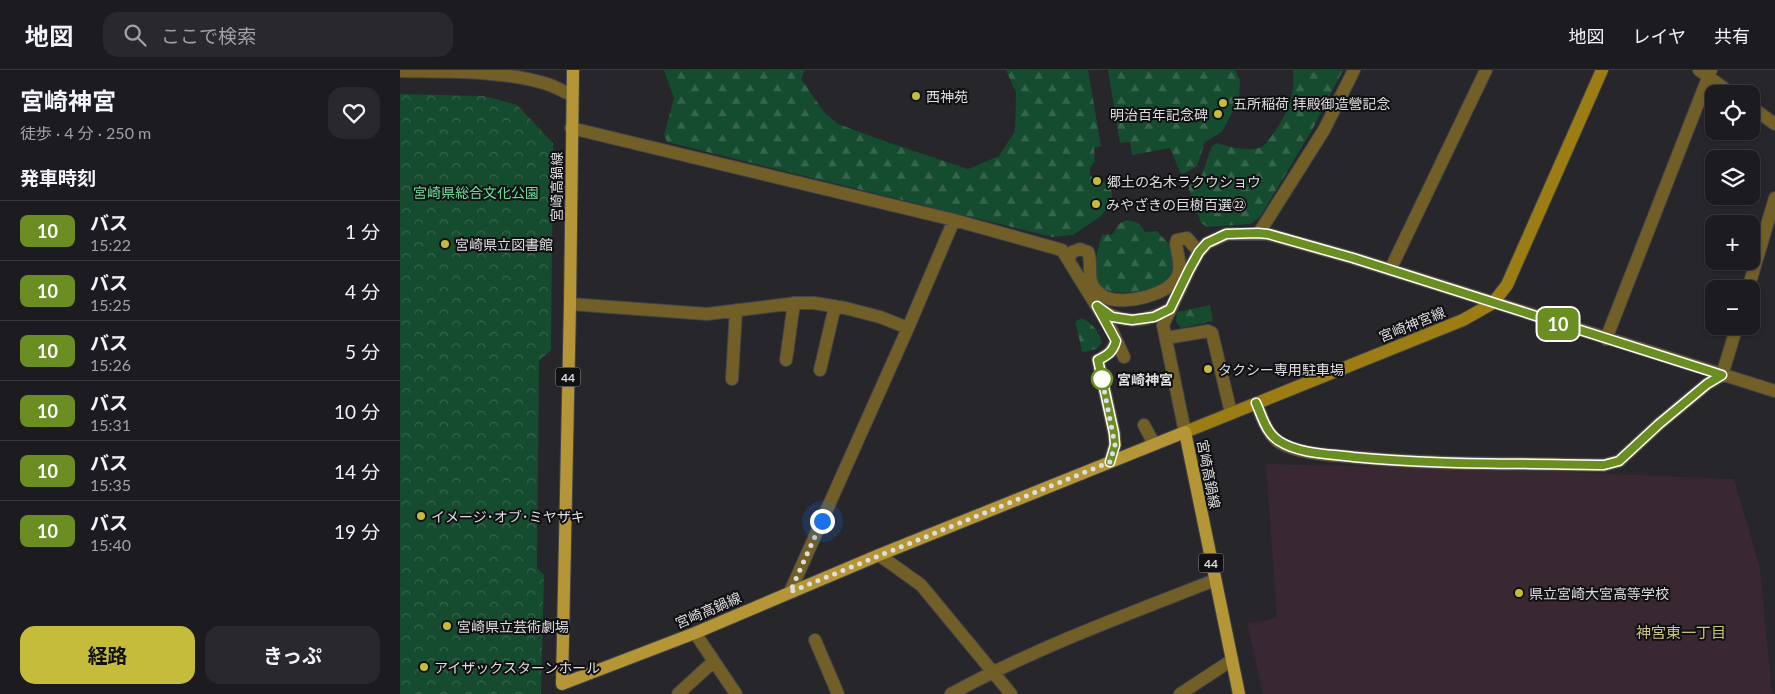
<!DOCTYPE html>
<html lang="ja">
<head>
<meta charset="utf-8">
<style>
  body { margin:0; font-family:Lato,"Noto Sans JP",sans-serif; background:#29292d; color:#f1f3f6; height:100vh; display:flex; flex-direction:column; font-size:19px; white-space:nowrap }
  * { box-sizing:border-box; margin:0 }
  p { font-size:16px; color:#a0a1a5 }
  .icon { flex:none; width:28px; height:28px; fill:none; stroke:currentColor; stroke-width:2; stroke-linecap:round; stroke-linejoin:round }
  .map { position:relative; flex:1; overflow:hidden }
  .panel { display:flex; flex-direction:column; background:#1c1c20; width:400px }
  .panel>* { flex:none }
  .badge { padding:0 10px; border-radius:8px; font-size:18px; line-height:32px }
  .buttons { position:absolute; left:1305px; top:15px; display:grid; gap:10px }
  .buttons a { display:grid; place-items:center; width:55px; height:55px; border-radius:10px; background:#1c1c20; box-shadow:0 1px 4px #0004,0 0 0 1px #3a3a3e; font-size:25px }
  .you { position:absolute; width:25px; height:25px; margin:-12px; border:4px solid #fff; border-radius:50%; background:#1a73e8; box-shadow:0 0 0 8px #1a73e833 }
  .map>.badge { position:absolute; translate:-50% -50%; box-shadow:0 0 0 2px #fff }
  h2 { padding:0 20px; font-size:19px; line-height:45px }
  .round { display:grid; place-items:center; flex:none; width:52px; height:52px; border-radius:15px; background:#29292d }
  .head { display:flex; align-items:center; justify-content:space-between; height:85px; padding:0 20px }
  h1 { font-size:24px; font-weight:700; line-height:38px }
  .primary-button { display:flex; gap:10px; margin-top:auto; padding:10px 20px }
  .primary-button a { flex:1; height:58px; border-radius:15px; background:#c6bc3c; color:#111; font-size:20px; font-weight:700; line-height:58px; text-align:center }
  .primary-button a+a { background:#29292d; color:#f1f3f6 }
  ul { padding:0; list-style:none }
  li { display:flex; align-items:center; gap:15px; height:60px; padding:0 20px; border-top:1px solid #3a3a3e }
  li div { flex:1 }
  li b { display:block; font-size:19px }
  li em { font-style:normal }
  li .badge { min-width:55px; font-weight:700; text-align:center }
  header { display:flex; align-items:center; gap:30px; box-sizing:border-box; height:70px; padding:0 25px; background:#1c1c20; border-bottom:1px solid #3a3a3e }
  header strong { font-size:24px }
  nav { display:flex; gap:28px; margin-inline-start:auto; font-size:18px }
  .search { width:350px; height:45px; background:#29292d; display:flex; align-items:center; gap:12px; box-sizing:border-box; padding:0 18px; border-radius:15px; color:#a0a1a5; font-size:19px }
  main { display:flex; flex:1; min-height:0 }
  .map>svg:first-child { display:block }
  .education { fill:#392832 }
  .forest { fill:url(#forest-firs) }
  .park { fill:url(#park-crowns) }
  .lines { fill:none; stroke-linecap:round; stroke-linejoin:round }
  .minor-casing { stroke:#434348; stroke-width:14 }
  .tertiary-casing { stroke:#434348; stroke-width:14 }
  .secondary-casing { stroke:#434348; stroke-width:14 }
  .primary-casing { stroke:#434348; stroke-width:14 }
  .minor { stroke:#715f27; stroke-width:12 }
  .tertiary { stroke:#715f27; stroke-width:12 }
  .secondary { stroke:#9b7d14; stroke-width:12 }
  .primary { stroke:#b59637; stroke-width:12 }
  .line-casing { stroke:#fff; stroke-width:11 }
  .line { stroke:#6b8e23; stroke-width:8 }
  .walk { stroke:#dedee1; stroke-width:5; stroke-dasharray:0 9 }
  .poi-dot { fill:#c6bc3c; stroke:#101012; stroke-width:2 }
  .stop-dot { fill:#fff; stroke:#6b8e23; stroke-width:2.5 }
  .labels { text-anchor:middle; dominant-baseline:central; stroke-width:4; stroke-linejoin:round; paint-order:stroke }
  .shield { fill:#101012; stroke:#a0a0a3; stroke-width:1 }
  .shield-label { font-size:12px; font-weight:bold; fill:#dedee1 }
  .poi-label { font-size:14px; fill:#dedee1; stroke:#101012; text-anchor:start }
  .street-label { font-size:14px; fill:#dedee1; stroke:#101012 }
  .park-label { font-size:14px; fill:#6de09c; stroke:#101012 }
  .stop-label { font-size:14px; font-weight:bold; fill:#dedee1; stroke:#101012; text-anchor:start }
  .neighbourhood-label { font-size:15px; fill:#cbc577; stroke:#101012 }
</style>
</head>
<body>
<header>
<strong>地図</strong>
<div class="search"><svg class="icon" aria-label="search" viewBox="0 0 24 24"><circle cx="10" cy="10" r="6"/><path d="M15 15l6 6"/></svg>ここで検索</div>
<nav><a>地図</a><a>レイヤ</a><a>共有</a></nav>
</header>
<main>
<section class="panel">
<div class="head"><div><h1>宮崎神宮</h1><p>徒歩 · 4 分 · 250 m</p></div><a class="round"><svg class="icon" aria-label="heart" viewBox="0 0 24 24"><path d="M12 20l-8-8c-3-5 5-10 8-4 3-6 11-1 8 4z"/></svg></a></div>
<h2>発車時刻</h2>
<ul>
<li><span class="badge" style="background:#6b8e23;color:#fff">10</span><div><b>バス</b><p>15:22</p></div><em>1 分</em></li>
<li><span class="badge" style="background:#6b8e23;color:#fff">10</span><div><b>バス</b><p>15:25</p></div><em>4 分</em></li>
<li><span class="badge" style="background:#6b8e23;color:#fff">10</span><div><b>バス</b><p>15:26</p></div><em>5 分</em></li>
<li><span class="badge" style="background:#6b8e23;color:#fff">10</span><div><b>バス</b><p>15:31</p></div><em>10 分</em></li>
<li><span class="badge" style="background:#6b8e23;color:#fff">10</span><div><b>バス</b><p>15:35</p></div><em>14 分</em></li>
<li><span class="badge" style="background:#6b8e23;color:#fff">10</span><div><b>バス</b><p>15:40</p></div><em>19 分</em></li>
</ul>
<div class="primary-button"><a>経路</a><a>きっぷ</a></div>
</section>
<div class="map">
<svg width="1375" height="624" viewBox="0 0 1375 624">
  <defs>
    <pattern id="forest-firs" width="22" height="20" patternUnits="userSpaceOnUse" patternTransform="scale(1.25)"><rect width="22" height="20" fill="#154b2e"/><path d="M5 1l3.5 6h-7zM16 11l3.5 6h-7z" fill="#37644c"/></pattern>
    <pattern id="park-crowns" width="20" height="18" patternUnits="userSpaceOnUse" patternTransform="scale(1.25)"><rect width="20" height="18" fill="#154b2e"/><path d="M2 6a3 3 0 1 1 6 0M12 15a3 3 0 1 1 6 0" fill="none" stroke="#37644c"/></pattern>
  </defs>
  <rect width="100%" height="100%" fill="#26262b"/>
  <path class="education" d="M866,394L1143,401L1334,409L1360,498L1372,624H863L847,553L877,548Z"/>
  <path class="forest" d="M264,0H405L401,9L424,42L438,54L487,72L568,99L599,86L615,61L616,23L606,0H688L701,76L694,78L695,91L690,98V106L705,112L709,115L712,122V130L710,135L701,146L673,165L652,167L267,72L264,65L274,28Z
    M708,0H835L840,10L839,29L822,62L805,72L797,96L783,104L780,102L770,78L732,85L730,72L720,73Z
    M893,0H943L912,60L860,147L851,154L807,157L801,153L789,120V115L800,110L812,76L817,73C830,77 845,81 859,78C864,77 867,72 870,68C886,48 896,25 893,0Z
    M728,150L739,153L745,162L757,161C761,167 767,170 770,176C774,186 775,200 768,209C759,221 714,228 702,217C701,216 697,210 697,207C692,195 699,177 702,165L714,164C715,156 720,152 728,150Z
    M810,235L813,251L781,258L776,251L777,242Z
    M682,248C693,254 699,261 702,273L696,279L684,282L682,281L676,254V251Z"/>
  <path class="park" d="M0,24L84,26L117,35L153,73L151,280L139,291L137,498L144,505L141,624H0Z"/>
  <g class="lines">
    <g class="minor-casing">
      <path id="minor" d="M1299,0L1332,24
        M1351,37L1375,54
        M171,58L554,150L662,180L712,261L724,287
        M859,163L924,60L954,0
        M668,190L672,182L680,179L688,182C693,195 686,207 695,219C698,222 703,227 707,228C726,235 770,225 778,205C782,196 777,183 776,174L777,170L787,168L799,182
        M990,200L1086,0
        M1348,219L1375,128
        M170,234L307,244L396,233H414L445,238L480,247L508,258
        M700,239C724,255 746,252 770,239
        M766,268L808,261L812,263L831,343
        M1206,269L1311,0
        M386,290L394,233
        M420,300L435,236
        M332,309L336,240
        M856,333C862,346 866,363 879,372C899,384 930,385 953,387C1036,395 1121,393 1204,395L1219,391L1259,354L1307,314L1322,305L1337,256
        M744,355L754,374
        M785,362L763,255L789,200L799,182L807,173L827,164H867L953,188L1375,321
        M710,392L715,375L714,363L698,290C708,285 713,281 716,271
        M479,485L521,515L611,624
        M390,522L508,258L554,150
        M295,563L336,624
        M415,570L438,624
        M278,624L314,591
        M551,624C635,578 726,545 815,510
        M780,624L832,590"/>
    </g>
    <g class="tertiary-casing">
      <path id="tertiary" d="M0,1C47,2 102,0 147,14C156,17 164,22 172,25"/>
    </g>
    <g class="secondary-casing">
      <path id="secondary" d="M785,362L1063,250L1093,233L1107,215L1202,0"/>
    </g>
    <g class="primary-casing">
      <path id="primary" d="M173,0L170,234L162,614L295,563L479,485L785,362L839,624"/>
    </g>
    <use href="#minor" class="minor"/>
    <use href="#tertiary" class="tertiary"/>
    <use href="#secondary" class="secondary"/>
    <use href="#primary" class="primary"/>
  </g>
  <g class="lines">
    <g class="line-casing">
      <path id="line" d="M710,392L715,375L714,363L698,290C708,285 713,282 716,271L697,236L712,247L732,250L754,247L770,239L789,200L799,182L807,173L826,164L858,163L868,164L953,188L1322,305L1307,314L1259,354L1219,391L1204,395C1121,393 1036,395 953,387C930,384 899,384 879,371C866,363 862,346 856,333"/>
    </g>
    <use href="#line" class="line"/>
    <path class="walk" d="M422,451L390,522L710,392L715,375L702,309"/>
  </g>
  <g class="poi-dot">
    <circle cx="516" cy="26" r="5"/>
    <circle cx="823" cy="33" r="5"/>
    <circle cx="818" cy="44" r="5"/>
    <circle cx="697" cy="111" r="5"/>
    <circle cx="696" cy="134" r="5"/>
    <circle cx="45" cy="174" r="5"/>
    <circle cx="808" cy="299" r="5"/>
    <circle cx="21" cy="446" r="5"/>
    <circle cx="1119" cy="523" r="5"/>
    <circle cx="47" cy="556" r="5"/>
    <circle cx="24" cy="597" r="5"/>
  </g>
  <circle class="stop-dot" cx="702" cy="309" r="10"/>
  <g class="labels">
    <g class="shield">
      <rect x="155.5" y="297.5" width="25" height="19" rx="4"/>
      <rect x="798.5" y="483.5" width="25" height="19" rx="4"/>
    </g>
    <g class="shield-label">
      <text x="168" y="307">44</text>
      <text x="811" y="493">44</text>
    </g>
    <g class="poi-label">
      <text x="526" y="26">西神苑</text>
      <text x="833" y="33">五所稲荷 拝殿御造營記念</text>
      <text x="808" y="44" text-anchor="end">明治百年記念碑</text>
      <text x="707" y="111">郷土の名木ラクウショウ</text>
      <text x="706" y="134">みやざきの巨樹百選㉒</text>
      <text x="55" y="174">宮崎県立図書館</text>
      <text x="818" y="299">タクシー専用駐車場</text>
      <text x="31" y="446">イメージ･オブ･ミヤザキ</text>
      <text x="1129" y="523">県立宮崎大宮高等学校</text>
      <text x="57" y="556">宮崎県立芸術劇場</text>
      <text x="34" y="597">アイザックスターンホール</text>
    </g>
    <g class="street-label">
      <text transform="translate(156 117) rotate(-90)">宮崎高鍋線</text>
      <text transform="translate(1012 254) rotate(-22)">宮崎神宮線</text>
      <text transform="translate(809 404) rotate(79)">宮崎高鍋線</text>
      <text transform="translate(308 540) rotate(-23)">宮崎高鍋線</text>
    </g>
    <g class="park-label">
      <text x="76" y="122">宮崎県総合文化公園</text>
    </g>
    <g class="stop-label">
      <text x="717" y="309">宮崎神宮</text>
    </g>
    <g class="neighbourhood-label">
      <text x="1281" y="562">神宮東一丁目</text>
    </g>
  </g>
</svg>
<div class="buttons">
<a><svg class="icon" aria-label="locate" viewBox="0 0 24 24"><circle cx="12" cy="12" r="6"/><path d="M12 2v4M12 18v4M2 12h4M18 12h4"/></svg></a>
<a><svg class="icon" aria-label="layers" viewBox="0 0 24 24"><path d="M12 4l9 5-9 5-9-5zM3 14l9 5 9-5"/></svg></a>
<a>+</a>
<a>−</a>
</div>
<div class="you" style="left:422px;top:451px"></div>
<b class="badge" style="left:1158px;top:254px;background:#6b8e23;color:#fff">10</b>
</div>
</main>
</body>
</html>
